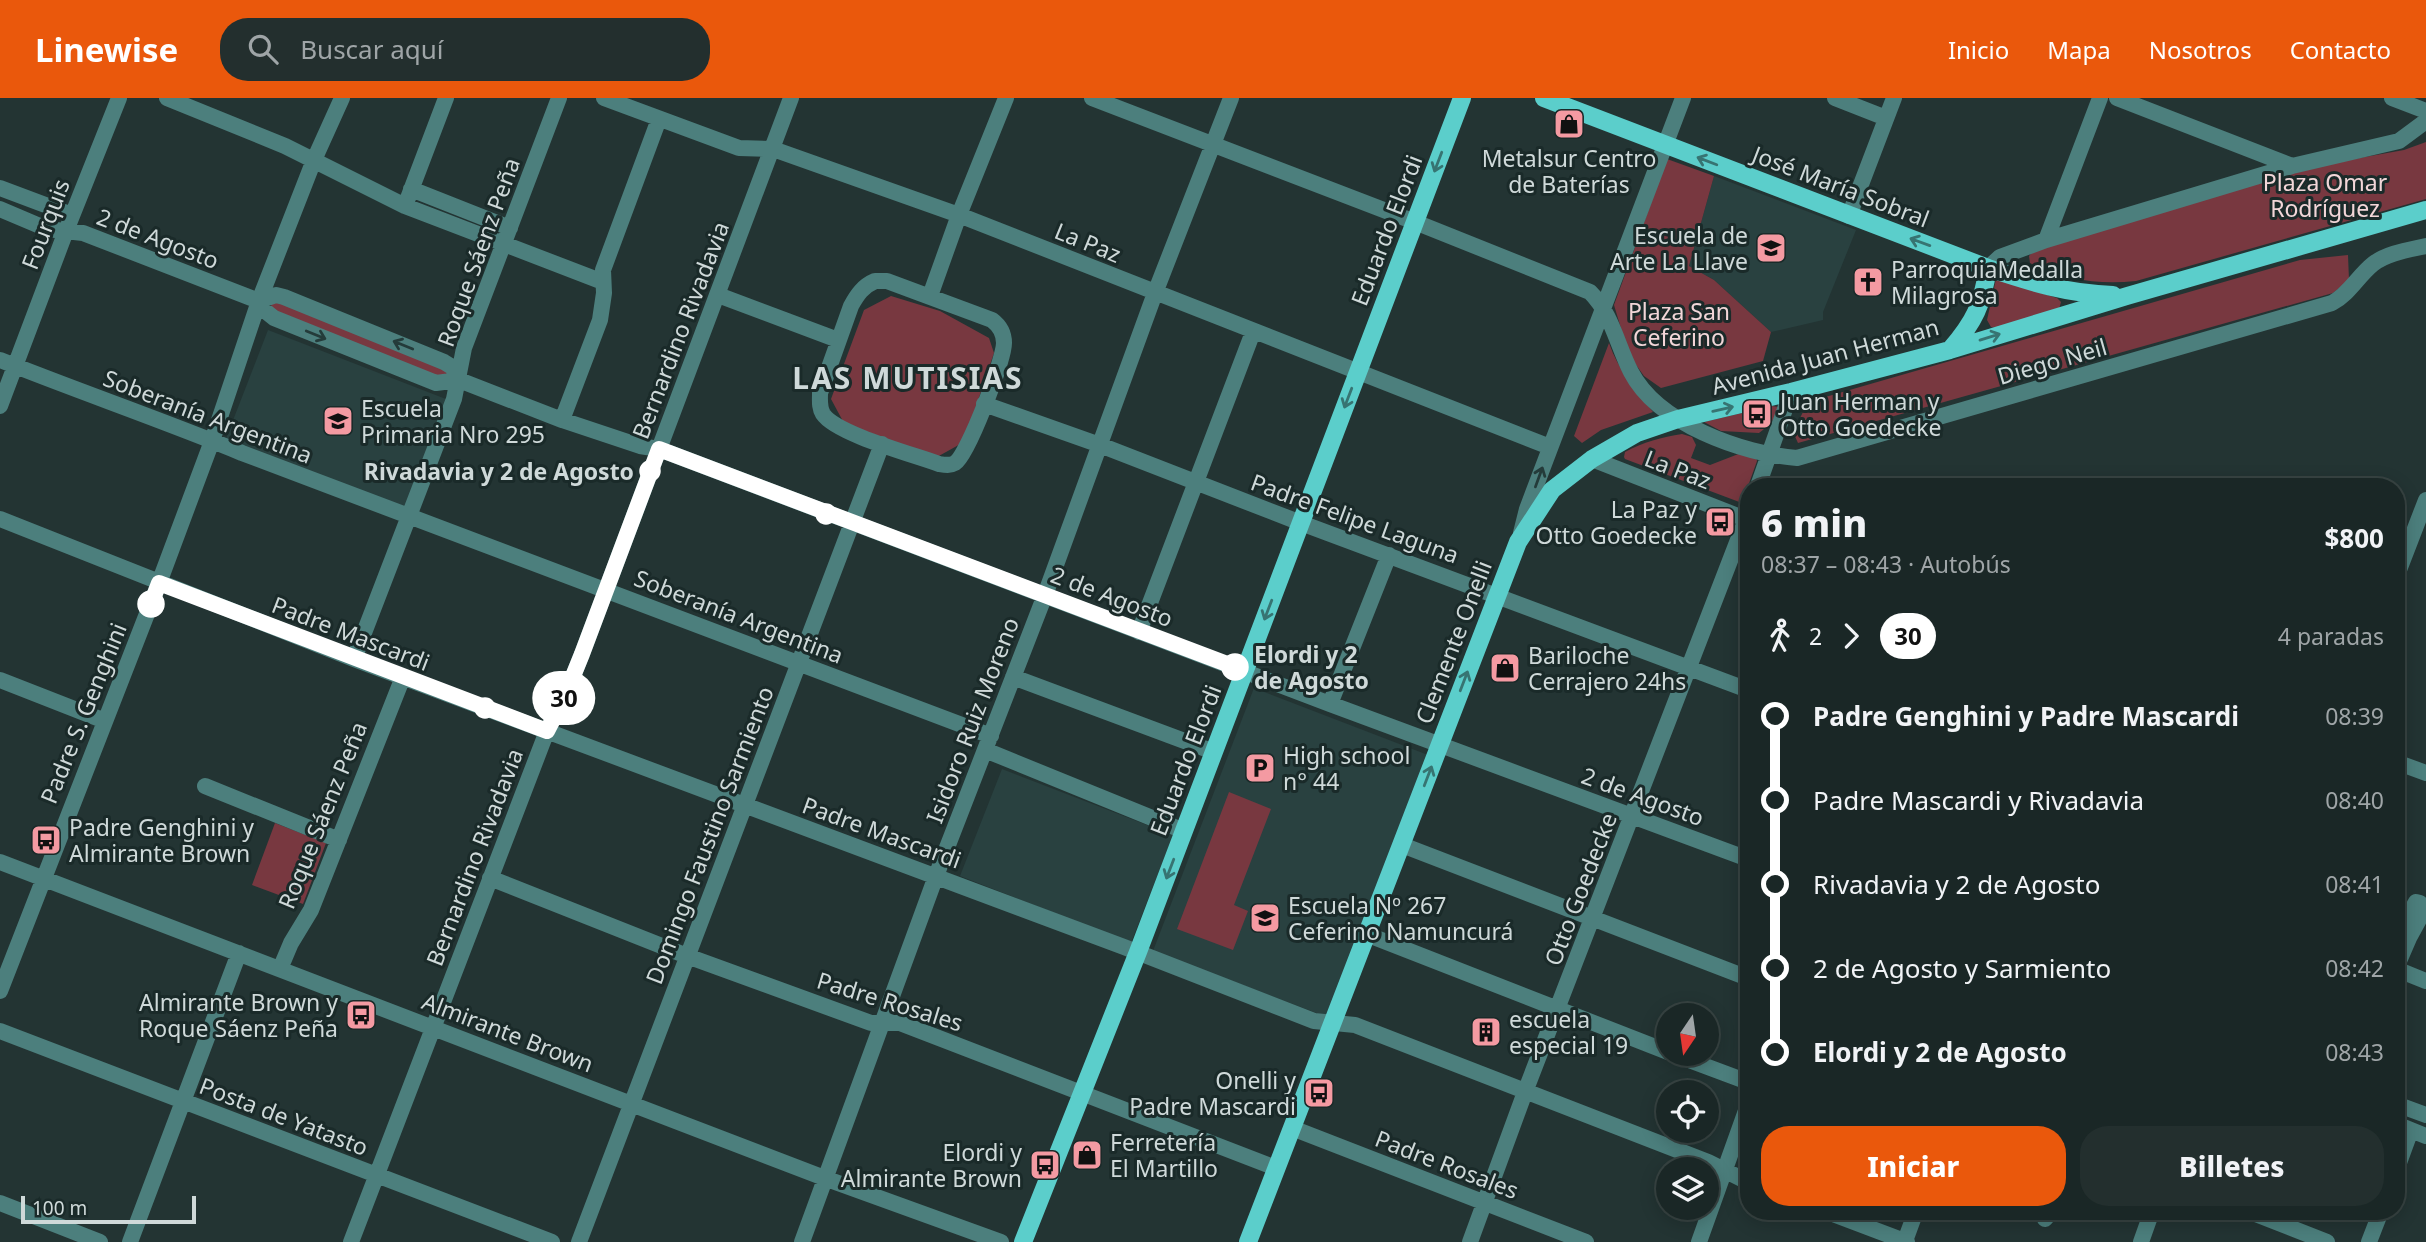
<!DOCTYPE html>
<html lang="es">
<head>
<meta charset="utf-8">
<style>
  body { margin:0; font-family:"Noto Sans",sans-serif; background:#232f2e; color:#f1f3f6; height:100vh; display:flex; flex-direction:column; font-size:26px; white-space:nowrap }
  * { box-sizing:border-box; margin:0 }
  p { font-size:23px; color:#9fa5a7 }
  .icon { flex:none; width:38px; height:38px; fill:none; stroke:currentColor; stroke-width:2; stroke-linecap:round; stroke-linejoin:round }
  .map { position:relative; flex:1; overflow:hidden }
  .sheet { position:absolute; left:1740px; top:380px; width:665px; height:742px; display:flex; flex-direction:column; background:#1a2726; border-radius:28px; box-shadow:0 4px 18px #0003,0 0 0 2px #384443 }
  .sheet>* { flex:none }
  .badge { padding:0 14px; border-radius:23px; font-size:24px; line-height:46px }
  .needle { width:46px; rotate:193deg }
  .controls { position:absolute; left:1656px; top:905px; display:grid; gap:14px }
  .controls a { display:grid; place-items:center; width:63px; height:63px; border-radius:50%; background:#1a2726; box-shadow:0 4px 18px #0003,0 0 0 2px #384443; font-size:35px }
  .scale { position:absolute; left:21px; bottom:18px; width:175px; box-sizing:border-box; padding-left:7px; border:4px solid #cfd9d9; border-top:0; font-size:19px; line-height:24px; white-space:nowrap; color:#cfd9d9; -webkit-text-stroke:5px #1a2a29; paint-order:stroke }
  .map>.badge { position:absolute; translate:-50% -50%; box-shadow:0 0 0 4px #fff }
  .legs { display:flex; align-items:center; gap:10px; height:77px; padding:0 21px; font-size:23px }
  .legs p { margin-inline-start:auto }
  .headline { display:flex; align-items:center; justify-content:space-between; height:119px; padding:0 21px }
  h1 { font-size:38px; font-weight:800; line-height:52px }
  .button { display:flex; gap:14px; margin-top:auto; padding:14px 21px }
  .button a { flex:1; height:80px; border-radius:28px; background:#ea580c; color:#fff; font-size:28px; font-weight:800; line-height:80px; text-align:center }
  .button a+a { background:#232f2e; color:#f1f3f6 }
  ul { padding:0 21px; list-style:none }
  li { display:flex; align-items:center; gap:24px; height:84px; font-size:26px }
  li i { display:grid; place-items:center; width:10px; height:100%; margin:0 9px; background:currentColor }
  li i::after { content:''; width:18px; height:18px; margin:-9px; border:5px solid; border-radius:50%; background:#1a2726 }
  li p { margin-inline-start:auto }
  li:first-child i { background:linear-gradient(#0000 50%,currentColor 0) }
  li:last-child i { background:linear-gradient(currentColor 50%,#0000 0) }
  header { display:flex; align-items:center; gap:42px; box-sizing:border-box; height:98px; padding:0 35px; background:#ea580c; color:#fff }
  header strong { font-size:33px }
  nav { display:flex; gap:38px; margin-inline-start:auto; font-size:24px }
  .search { width:490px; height:63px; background:#232f2e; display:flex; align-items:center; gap:18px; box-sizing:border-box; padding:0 24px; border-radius:28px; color:#9fa5a7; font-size:26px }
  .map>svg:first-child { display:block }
  .built { fill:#294140 }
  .green { fill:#783840 }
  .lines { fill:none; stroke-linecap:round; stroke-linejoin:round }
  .minor { stroke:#4c7f7d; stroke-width:16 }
  .major { stroke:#5bcecb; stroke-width:18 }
  .oneway { stroke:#377472 }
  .oneway2 { stroke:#243b3a }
  .line-1-casing { stroke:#fff; stroke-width:16 }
  .line-1 { stroke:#fff; stroke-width:10 }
  .stop-1-dot { fill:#fff; stroke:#fff; stroke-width:3.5 }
  .labels { text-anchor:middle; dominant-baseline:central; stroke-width:6; stroke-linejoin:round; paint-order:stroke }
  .poi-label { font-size:23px; fill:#cfd9d9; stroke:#1a2a29; text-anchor:start }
  .park-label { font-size:23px; fill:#f2d6d8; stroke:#1a2a29 }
  .street-label { font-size:23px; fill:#cfd9d9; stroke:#1a2a29 }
  .stop-label { font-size:23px; font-weight:bold; fill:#cfd9d9; stroke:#1a2a29; text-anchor:end }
  .district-label { font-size:30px; font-weight:bold; letter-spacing:2px; fill:#cfd9d9; stroke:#1a2a29 }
</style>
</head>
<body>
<header>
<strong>Linewise</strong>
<div class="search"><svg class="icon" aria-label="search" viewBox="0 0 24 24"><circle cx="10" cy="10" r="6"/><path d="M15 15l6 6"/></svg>Buscar aquí</div>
<nav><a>Inicio</a><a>Mapa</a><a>Nosotros</a><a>Contacto</a></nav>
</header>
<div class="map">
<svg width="2426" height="1144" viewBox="0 0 2426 1144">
  <rect width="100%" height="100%" fill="#233433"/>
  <path class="built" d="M1714,78L1856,132L1823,214V222L1771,234L1714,182L1689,168Z
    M268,232L451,303L408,414L225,343Z
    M1254,590L1428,657L1327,919L1153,853Z
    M1002,671L1173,737L1131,845L960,778Z"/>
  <path class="green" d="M2426,44V101L2136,183C2099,187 2064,182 2030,165L2029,158L2034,152L2320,67L2404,52Z
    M1667,61L1714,78L1689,168L1714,182L1771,234L1763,263L1661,290L1644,278L1629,257L1614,207Z
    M2348,157L2349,182L2333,195L1798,345L1793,334L1808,304L2300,162Z
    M1996,181L2057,200L2061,204L2059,211L1996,230L1991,229L1987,222Z
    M891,198L940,213L989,240L994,255L964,344L937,359L845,327L831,301L864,212Z
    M277,203L450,273L444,282L270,211L272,205Z
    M1609,245C1618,272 1636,292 1653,314L1601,332L1582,345L1574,338Z
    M1772,308L1778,309C1776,322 1768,328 1759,335L1721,333L1704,324Z
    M1682,336L1692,339L1696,347L1691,360L1710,367L1741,355L1756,359L1757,363L1742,405L1625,361L1624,359L1625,354C1643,344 1662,339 1682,336Z
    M1229,694L1271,711L1234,807L1248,813L1233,852L1177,831Z
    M275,725L326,745L303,806L252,787Z"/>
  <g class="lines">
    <path class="minor" d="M167,0L285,48L405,108L603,184
      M604,0L739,50L773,51L959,117L1550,349
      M1092,0L1415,124L1590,194C1612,216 1617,247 1631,274C1658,326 1743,356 1797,360L2332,205C2349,196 2358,178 2373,166C2387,155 2408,152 2426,148
      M1835,0L1886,20
      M2117,0L2292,68
      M2392,0L2426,13
      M0,90L72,117
      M411,91L510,130
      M405,108L446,0
      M0,111L47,131L83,135L259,203L264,212L274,220L436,285L459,282L562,322L640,348L659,351L1330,606L1748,761
      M1849,118L1894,0
      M2046,142L2100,0
      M1988,170L2000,159L2046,142L2292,68L2399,43L2426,23
      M875,183H887L992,222C1000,228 1004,235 1004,245C1004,261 968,357 955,365C950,368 945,367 939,366C915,357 836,336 823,316C819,309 820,303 820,295L851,208C857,197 863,188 875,183Z
      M718,197L838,242
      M930,198L959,117L1006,0
      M259,203L276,197L284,199L444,264L452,269L459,282
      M0,262C80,294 162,322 242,355L991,638
      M984,306L1100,347L1301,425L1748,592
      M0,308L66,133L119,0
      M562,322L600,222L604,195L603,172L659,21
      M1592,361L1748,422
      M1758,388L1791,294
      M0,421L354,561L1124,849L1314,923L1355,927L1708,1064L1748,1084
      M1521,435L1527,411L1683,0
      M2396,480L2426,402
      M1139,534L1253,234
      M354,561L454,301L464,250L559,0
      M1013,579L1214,654
      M0,582L105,623
      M1330,606L1389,457
      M985,652L1184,733
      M2396,664L2426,675
      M205,688L339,742
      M1402,747L1748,880
      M0,764L827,1081L1001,1144
      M490,780L687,858L871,925H900L1276,1070
      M1366,836L1668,954
      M2396,870L2409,840L2421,818L2423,809L2420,805L2416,804C2410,813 2412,821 2414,831
      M280,871L291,845L311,812L403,579
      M2396,871L2426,883
      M0,893L159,485L212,343L259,203L314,62L342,0
      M0,933L552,1144
      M1673,956L1748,984
      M2396,1006L2426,1017
      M2396,1026L2426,1038
      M1292,1030L1586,1144
      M2396,1073L2411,1032
      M0,1105L100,1144
      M1825,1113L1907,1144
      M2248,1113L2327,1144
      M2045,1121L2052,1113
      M1905,1143L1916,1113
      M130,1144L239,855
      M351,1144L547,633L565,598L582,556L791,0
      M579,1144L882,346
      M802,1144L936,778L1045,497L1155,195L1231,0
      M1470,1144L1525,994L1748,416
      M1699,1144L1748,1007
      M2141,1144L2152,1113
      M2369,1144L2381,1113"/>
    <path class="major" d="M1544,0L1988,170C2030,184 2068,196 2113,197
      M1950,252C1975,223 1982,207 1988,170
      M1023,1144L1138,854L1462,0
      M1248,1144L1518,444L1552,392L1592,361L1637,335L1678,321L1791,294L1950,252L2127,198L2426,112"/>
  </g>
  <defs><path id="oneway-shaft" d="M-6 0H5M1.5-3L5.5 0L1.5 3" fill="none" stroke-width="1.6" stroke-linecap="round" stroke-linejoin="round" transform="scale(1.75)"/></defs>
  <g class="oneway">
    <use href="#oneway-shaft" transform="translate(1707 63) rotate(-159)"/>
    <use href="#oneway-shaft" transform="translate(1438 64) rotate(111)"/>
    <use href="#oneway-shaft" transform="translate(1920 144) rotate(-160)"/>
    <use href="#oneway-shaft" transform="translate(1990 239) rotate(-17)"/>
    <use href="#oneway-shaft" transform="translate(1348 300) rotate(111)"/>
    <use href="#oneway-shaft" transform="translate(1723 311) rotate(-13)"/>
    <use href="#oneway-shaft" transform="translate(1268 512) rotate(111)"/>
    <use href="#oneway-shaft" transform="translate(1464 583) rotate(-69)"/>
    <use href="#oneway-shaft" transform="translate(1428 678) rotate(-69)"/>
    <use href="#oneway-shaft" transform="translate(1170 771) rotate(111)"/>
  </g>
  <g class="oneway2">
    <use href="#oneway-shaft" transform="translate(316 237) rotate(22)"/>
    <use href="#oneway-shaft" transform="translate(403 247) rotate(-158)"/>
    <use href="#oneway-shaft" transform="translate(1539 379) rotate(-70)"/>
  </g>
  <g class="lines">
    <g class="line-1-casing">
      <path id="line-1" d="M151,506L159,485L547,633L565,598L582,556L659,351L1235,569"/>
    </g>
    <use href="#line-1" class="line-1"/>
  </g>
  <defs>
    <g id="shop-square" transform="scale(1.575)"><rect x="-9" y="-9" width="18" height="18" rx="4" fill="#f49aa2" stroke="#1a2a29"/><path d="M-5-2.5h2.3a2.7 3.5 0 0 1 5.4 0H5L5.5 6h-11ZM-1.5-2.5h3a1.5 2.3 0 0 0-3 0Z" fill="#111"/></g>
    <g id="school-square" transform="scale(1.575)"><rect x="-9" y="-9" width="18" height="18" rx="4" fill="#f49aa2" stroke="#1a2a29"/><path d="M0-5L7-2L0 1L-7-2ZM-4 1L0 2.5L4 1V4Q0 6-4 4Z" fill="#111"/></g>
    <g id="church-square" transform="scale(1.575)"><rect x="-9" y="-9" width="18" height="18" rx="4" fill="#f49aa2" stroke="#1a2a29"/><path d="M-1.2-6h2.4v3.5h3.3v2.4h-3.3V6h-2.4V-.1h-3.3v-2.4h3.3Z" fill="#111"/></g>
    <g id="bus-square" transform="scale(1.575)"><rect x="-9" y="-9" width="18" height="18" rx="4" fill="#f49aa2" stroke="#1a2a29"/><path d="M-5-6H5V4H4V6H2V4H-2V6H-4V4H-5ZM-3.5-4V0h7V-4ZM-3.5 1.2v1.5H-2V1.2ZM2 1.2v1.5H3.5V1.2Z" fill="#111"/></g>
    <g id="parking-square" transform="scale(1.575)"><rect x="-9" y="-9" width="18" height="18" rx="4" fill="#f49aa2" stroke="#1a2a29"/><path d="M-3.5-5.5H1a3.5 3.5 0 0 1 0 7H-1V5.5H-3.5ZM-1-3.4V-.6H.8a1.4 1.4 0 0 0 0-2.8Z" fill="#111"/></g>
    <g id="building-square" transform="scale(1.575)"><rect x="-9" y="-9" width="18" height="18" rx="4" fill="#f49aa2" stroke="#1a2a29"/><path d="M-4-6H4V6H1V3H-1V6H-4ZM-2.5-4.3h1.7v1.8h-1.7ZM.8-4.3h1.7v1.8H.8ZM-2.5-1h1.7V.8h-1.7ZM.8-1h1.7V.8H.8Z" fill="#111"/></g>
  </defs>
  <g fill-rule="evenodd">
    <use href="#shop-square" x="1569" y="26"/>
    <use href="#school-square" x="1771" y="150"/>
    <use href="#church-square" x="1868" y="184"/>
    <use href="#bus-square" x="1757" y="316"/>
    <use href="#school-square" x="338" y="323"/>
    <use href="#bus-square" x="1720" y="424"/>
    <use href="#shop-square" x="1505" y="570"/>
    <use href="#parking-square" x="1260" y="670"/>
    <use href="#bus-square" x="46" y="742"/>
    <use href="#school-square" x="1265" y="820"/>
    <use href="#bus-square" x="361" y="917"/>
    <use href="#building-square" x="1486" y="934"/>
    <use href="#bus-square" x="1319" y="995"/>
    <use href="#shop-square" x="1087" y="1057"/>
    <use href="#bus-square" x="1045" y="1067"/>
  </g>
  <g class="stop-1-dot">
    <circle cx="650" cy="373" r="9"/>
    <circle cx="826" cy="416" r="9"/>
    <circle cx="151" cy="506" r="12"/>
    <circle cx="1235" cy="569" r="12"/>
    <circle cx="485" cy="610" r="9"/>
  </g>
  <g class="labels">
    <g class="poi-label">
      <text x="1569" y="60" text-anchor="middle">Metalsur Centro<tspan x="1569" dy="26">de Baterías</tspan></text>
      <text x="1748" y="137" text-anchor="end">Escuela de<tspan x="1748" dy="26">Arte La Llave</tspan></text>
      <text x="1891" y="171">ParroquiaMedalla<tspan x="1891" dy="26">Milagrosa</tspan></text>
      <text x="1780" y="303">Juan Herman y<tspan x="1780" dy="26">Otto Goedecke</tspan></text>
      <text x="361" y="310">Escuela<tspan x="361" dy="26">Primaria Nro 295</tspan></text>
      <text x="1697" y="411" text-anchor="end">La Paz y<tspan x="1697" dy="26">Otto Goedecke</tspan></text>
      <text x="1528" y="557">Bariloche<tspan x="1528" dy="26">Cerrajero 24hs</tspan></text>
      <text x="1283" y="657">High school<tspan x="1283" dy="26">n° 44</tspan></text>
      <text x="69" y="729">Padre Genghini y<tspan x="69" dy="26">Almirante Brown</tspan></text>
      <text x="1288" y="807">Escuela Nº 267<tspan x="1288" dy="26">Ceferino Namuncurá</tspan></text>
      <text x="338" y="904" text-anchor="end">Almirante Brown y<tspan x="338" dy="26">Roque Sáenz Peña</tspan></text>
      <text x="1509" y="921">escuela<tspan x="1509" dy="26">especial 19</tspan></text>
      <text x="1296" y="982" text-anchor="end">Onelli y<tspan x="1296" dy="26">Padre Mascardi</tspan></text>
      <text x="1110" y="1044">Ferretería<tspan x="1110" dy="26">El Martillo</tspan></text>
      <text x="1022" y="1054" text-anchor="end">Elordi y<tspan x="1022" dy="26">Almirante Brown</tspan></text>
    </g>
    <g class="park-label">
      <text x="2325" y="84">Plaza Omar<tspan x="2325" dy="26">Rodríguez</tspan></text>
      <text x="1679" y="213">Plaza San<tspan x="1679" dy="26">Ceferino</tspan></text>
    </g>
    <g class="street-label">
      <text transform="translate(1841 88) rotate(21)">José María Sobral</text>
      <text transform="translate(45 126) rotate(-69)">Fourquis</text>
      <text transform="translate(1386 132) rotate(-69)">Eduardo Elordi</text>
      <text transform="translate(158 140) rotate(21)">2 de Agosto</text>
      <text transform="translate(1088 144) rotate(22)">La Paz</text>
      <text transform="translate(478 154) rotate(-70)">Roque Sáenz Peña</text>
      <text transform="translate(680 232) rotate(-69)">Bernardino Rivadavia</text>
      <text transform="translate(1825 258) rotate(-15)">Avenida Juan Herman</text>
      <text transform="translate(2052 263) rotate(-16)">Diego Neil</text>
      <text transform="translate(208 318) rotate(21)">Soberanía Argentina</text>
      <text transform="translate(1678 371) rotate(21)">La Paz</text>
      <text transform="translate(1355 420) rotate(20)">Padre Felipe Laguna</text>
      <text transform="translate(1112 498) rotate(21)">2 de Agosto</text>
      <text transform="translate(739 518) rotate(21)">Soberanía Argentina</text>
      <text transform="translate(351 535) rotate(21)">Padre Mascardi</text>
      <text transform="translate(1453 544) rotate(-69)">Clemente Onelli</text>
      <text transform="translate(83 615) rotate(-68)">Padre S. Genghini</text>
      <text transform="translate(972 622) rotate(-69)">Isidoro Ruiz Moreno</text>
      <text transform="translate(1185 662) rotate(-69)">Eduardo Elordi</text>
      <text transform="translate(1643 698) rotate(20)">2 de Agosto</text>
      <text transform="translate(322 717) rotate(-68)">Roque Sáenz Peña</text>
      <text transform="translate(882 734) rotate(20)">Padre Mascardi</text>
      <text transform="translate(709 737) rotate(-69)">Domingo Faustino Sarmiento</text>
      <text transform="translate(474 759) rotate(-69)">Bernardino Rivadavia</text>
      <text transform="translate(1580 791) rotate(-69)">Otto Goedecke</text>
      <text transform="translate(890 903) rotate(17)">Padre Rosales</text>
      <text transform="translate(508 934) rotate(21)">Almirante Brown</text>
      <text transform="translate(284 1018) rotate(21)">Posta de Yatasto</text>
      <text transform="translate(1447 1066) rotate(21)">Padre Rosales</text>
    </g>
    <g class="stop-label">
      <text x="634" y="373">Rivadavia y 2 de Agosto</text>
      <text x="1254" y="556" text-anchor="start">Elordi y 2<tspan x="1254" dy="26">de Agosto</tspan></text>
    </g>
    <g class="district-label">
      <text x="908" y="279">LAS MUTISIAS</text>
    </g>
  </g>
</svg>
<div class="controls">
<a><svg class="needle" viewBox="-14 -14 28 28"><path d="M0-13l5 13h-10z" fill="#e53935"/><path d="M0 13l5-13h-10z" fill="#9fa5a7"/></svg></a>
<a><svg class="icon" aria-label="locate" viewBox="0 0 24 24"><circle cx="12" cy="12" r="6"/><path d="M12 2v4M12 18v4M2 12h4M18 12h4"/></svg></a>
<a><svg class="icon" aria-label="layers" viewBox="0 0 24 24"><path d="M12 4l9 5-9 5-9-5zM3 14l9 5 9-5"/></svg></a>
</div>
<div class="scale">100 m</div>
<b class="badge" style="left:564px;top:600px;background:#fff;color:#111">30</b>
<section class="sheet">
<div class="headline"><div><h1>6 min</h1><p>08:37 – 08:43 · Autobús</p></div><b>$800</b></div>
<div class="legs"><svg class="icon" aria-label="walk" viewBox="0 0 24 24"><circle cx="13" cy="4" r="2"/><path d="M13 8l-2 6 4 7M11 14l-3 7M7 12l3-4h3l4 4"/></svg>2<svg class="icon" aria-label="forward" viewBox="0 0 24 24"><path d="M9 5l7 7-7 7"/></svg><b class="badge" style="background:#fff;color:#111">30</b><p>4 paradas</p></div>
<ul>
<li><i style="color:#fff"></i><b>Padre Genghini y Padre Mascardi</b><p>08:39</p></li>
<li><i style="color:#fff"></i><span>Padre Mascardi y Rivadavia</span><p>08:40</p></li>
<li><i style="color:#fff"></i><span>Rivadavia y 2 de Agosto</span><p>08:41</p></li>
<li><i style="color:#fff"></i><span>2 de Agosto y Sarmiento</span><p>08:42</p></li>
<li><i style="color:#fff"></i><b>Elordi y 2 de Agosto</b><p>08:43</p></li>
</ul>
<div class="button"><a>Iniciar</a><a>Billetes</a></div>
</section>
</div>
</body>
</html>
